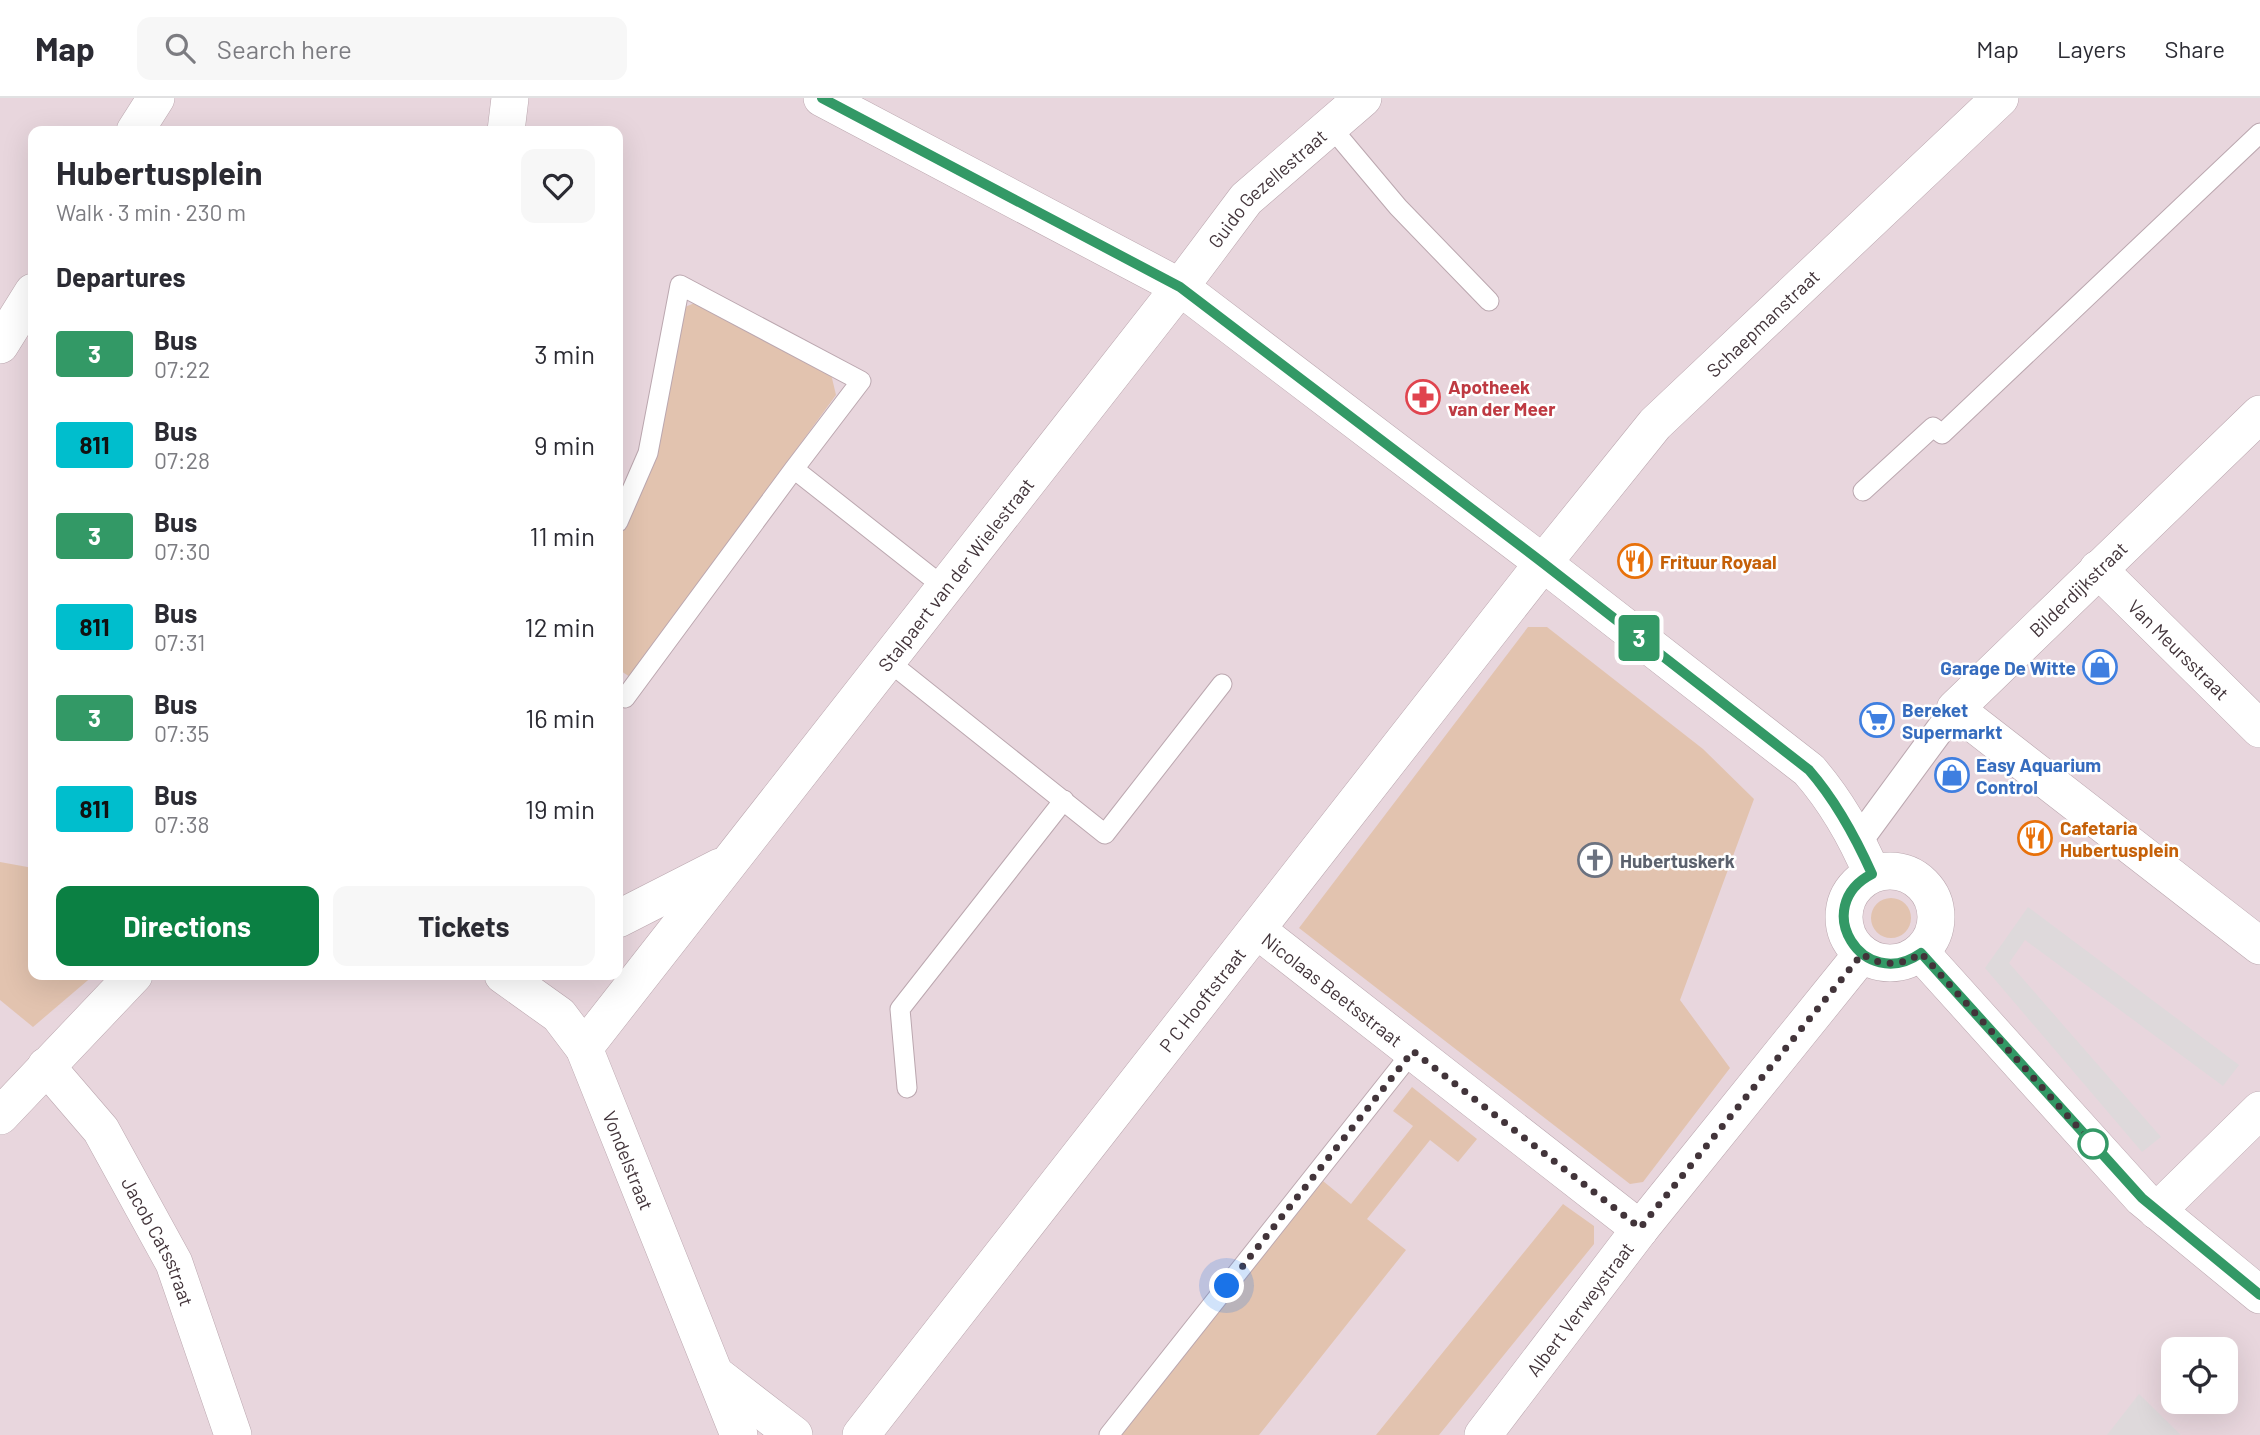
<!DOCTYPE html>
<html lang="en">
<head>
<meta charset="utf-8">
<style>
  body { margin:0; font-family:Barlow,sans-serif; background:#f7f7f7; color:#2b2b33; height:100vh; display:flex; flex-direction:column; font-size:26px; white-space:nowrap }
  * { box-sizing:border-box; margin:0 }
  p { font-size:23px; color:#7c7c81 }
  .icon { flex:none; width:38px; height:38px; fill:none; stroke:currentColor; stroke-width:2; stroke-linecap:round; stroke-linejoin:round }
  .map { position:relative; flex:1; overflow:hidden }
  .sheet { position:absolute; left:28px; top:28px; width:595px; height:854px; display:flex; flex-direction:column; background:#fff; border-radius:14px; box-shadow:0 7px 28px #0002 }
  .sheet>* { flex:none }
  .badge { padding:0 14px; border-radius:5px; font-size:24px; line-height:46px }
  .fabs { position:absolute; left:2161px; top:1239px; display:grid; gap:14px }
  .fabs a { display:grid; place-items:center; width:77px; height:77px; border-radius:14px; background:#fff; box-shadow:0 7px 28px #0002; font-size:35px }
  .you { position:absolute; width:35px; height:35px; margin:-18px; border:5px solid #fff; border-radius:50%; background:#1a73e8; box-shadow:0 0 0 10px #1a73e833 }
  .map>.badge { position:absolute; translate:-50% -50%; box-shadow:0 0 0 4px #fff }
  h2 { padding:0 28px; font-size:26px; line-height:63px }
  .round { display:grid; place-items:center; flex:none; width:74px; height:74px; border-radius:14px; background:#f7f7f7 }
  .headline { display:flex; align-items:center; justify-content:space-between; height:119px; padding:0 28px }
  h1 { font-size:33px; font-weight:700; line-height:52px }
  .primary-button { display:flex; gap:14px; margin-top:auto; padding:14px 28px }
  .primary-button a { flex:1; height:80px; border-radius:14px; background:#0b8043; color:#fff; font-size:28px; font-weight:700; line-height:80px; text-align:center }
  .primary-button a+a { background:#f7f7f7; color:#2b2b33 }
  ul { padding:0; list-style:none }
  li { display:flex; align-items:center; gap:21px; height:91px; padding:0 28px }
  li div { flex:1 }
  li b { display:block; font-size:26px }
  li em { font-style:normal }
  li .badge { min-width:77px; font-weight:700; text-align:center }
  header { display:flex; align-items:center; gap:42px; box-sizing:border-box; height:98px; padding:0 35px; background:#fff; border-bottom:2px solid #e1e1e2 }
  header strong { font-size:33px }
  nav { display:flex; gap:38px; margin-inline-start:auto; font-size:24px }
  .search { width:490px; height:63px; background:#f7f7f7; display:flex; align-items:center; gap:18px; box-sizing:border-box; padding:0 24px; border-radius:14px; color:#7c7c81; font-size:26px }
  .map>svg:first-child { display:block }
  .residential { fill:#e8d6dd; fill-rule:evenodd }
  .green { fill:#e2c3af }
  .parking { fill:#ded9db }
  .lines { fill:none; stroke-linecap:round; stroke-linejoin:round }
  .service-casing { stroke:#bba7af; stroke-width:21 }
  .pedestrian-casing { stroke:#bba7af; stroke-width:30 }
  .minor-casing { stroke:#bba7af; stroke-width:38 }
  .service { stroke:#fff; stroke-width:19 }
  .pedestrian { stroke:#fff; stroke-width:28 }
  .minor { stroke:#fff; stroke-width:37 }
  .line-casing { stroke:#fff; stroke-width:16 }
  .line { stroke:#396; stroke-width:10 }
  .walk { stroke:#42343a; stroke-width:7; stroke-dasharray:0 12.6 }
  .stop-dot { fill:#fff; stroke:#396; stroke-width:3.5 }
  .labels { text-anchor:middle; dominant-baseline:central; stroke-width:5; stroke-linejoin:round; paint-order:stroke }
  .street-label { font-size:19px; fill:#42343a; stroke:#fff }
  .health-label { font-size:19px; font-weight:bold; fill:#be3a42; stroke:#fff; text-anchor:start }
  .food-label { font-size:19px; font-weight:bold; fill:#c56008; stroke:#fff; text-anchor:start }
  .shop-label { font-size:19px; font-weight:bold; fill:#366cbe; stroke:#fff; text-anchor:start }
  .worship-label { font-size:19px; font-weight:bold; fill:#5b616d; stroke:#fff; text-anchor:start }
</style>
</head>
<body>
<header>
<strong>Map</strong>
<div class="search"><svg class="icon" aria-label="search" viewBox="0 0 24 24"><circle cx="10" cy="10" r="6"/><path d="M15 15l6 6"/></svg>Search here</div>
<nav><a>Map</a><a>Layers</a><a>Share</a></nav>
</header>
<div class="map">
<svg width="2260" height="1337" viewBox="0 0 2260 1337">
  <rect width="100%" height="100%" fill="#f0e4e8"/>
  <path class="residential" d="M0,0H2260V1337H0ZM33,33H618V877H33ZM2174,1251H2226V1304H2174Z"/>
  <path class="green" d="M697,204L831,276L836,297L630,579L618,571V442L655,357L685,209Z
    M1528,529H1547L1703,651L1754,701L1680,902L1730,970L1643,1084L1630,1086L1299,830Z
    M0,764L33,770V877H94L33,929L0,902Z
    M1871 820a20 20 0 1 1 40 0a20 20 0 1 1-40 0Z
    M1412,989L1477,1041L1458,1064L1430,1042L1367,1121L1406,1152L1259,1337H1120L1323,1083L1351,1106L1413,1028L1393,1013Z
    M1563,1106L1594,1128V1146L1439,1337H1376Z"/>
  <path class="parking" d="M2028,809L2239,967L2223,988L2025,842L2009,865L2161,1039L2142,1054L1985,870Z
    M2139,1296L2181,1337H2107Z"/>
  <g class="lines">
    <g class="service-casing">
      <path id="service" d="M1330,28L1398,109L1489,203
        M794,371L945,490
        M1863,393L1933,329L1942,336L2260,35
        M618,424L648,355L680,187L861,283L794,371L625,600L618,595
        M888,563L1105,736L1222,586
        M907,990L900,911L1064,702
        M1109,1337L1413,953"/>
    </g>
    <g class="pedestrian-casing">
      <path id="pedestrian" d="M1858,743L1955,611"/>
    </g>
    <g class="minor-casing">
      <g id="minor">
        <path d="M822,0L1180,189L1543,465L1809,672C1836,703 1856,738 1872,776"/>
        <path d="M135,33L156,0"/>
        <path d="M506,33L510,0"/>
        <path d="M0,247L33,194"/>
        <path d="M2260,316L1955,611L2260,848"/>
        <path id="s1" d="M2098,471L2260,631"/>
        <circle cx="1890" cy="819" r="46"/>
        <path d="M618,821L720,769"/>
        <path id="s2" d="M1257,832L1640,1131"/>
        <path d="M1921,855L2142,1100L2260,1197"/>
        <path id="s3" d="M503,877L559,917L584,950L739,1337"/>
        <path id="s4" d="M584,950L1180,189L1246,101L1363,0"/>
        <path id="s5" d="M46,968L101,1032L174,1165L233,1337"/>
        <path d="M0,1018L134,877"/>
        <path d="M2157,1113L2260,1012"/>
        <path d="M715,1276L794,1337"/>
        <path id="s6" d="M861,1337L1543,465L1655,326L2000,0"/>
        <path id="s7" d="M1483,1337L1640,1131L1862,856"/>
      </g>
    </g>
    <use href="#service" class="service"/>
    <use href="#pedestrian" class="pedestrian"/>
    <use href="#minor" class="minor"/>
  </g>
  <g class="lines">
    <g class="line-casing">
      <path id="line" d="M822,0L1180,189L1543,465L1809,672C1836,703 1855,738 1872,776C1809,808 1863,896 1921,855L2142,1100L2260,1197"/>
    </g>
    <use href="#line" class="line"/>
    <path class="walk" d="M1227,1188L1413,953L1640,1130L1862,856C1881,869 1903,868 1921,855L2093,1046"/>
  </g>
  <defs>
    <g id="pharmacy-ring" transform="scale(1.75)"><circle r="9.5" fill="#fff" stroke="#e0444e" stroke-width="1.5"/><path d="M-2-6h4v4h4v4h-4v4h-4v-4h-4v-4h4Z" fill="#e0444e"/></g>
    <g id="restaurant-ring" transform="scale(1.75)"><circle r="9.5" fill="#fff" stroke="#e8710a" stroke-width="1.5"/><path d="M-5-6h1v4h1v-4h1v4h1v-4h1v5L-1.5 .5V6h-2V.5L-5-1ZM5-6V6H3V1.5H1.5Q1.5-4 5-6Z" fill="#e8710a"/></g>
    <g id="shop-ring" transform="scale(1.75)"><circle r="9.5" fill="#fff" stroke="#3f7fe0" stroke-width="1.5"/><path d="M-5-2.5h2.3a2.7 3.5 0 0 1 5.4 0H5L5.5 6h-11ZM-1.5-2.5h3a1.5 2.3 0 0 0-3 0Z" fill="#3f7fe0"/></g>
    <g id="supermarket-ring" transform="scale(1.75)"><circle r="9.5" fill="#fff" stroke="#3f7fe0" stroke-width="1.5"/><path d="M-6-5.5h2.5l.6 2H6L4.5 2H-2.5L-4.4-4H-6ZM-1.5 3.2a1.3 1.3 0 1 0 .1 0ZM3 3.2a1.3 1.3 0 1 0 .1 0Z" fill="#3f7fe0"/></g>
    <g id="church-ring" transform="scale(1.75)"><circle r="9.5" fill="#fff" stroke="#6b7280" stroke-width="1.5"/><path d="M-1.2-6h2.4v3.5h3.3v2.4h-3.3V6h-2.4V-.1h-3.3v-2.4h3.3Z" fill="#6b7280"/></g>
  </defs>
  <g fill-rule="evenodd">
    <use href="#pharmacy-ring" x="1423" y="299"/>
    <use href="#restaurant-ring" x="1635" y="463"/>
    <use href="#shop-ring" x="2100" y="569"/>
    <use href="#supermarket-ring" x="1877" y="622"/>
    <use href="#shop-ring" x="1952" y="677"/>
    <use href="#restaurant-ring" x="2035" y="740"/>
    <use href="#church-ring" x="1595" y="762"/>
  </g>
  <circle class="stop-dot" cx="2093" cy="1046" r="14"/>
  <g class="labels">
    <g class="street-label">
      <text stroke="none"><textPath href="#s4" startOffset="1099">Guido Gezellestraat</textPath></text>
      <text stroke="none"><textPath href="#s6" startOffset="1433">Schaepmanstraat</textPath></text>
      <text stroke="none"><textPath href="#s4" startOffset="602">Stalpaert van der Wielestraat</textPath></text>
      <text transform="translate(2078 491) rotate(-44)">Bilderdijkstraat</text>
      <text stroke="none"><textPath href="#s1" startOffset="114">Van Meursstraat</textPath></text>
      <text stroke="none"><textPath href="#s2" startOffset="96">Nicolaas Beetsstraat</textPath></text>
      <text stroke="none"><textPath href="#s6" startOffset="553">P C Hooftstraat</textPath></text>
      <text stroke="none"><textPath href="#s3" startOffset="231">Vondelstraat</textPath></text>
      <text stroke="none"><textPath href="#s5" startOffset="210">Jacob Catsstraat</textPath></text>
      <text stroke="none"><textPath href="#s7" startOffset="159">Albert Verweystraat</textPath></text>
    </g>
    <g class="health-label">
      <text x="1448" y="288">Apotheek<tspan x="1448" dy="22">van der Meer</tspan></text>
    </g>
    <g class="food-label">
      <text x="1660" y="463">Frituur Royaal</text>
      <text x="2060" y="729">Cafetaria<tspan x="2060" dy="22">Hubertusplein</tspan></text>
    </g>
    <g class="shop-label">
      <text x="2076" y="569" text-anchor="end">Garage De Witte</text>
      <text x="1902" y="611">Bereket<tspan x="1902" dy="22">Supermarkt</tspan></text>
      <text x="1976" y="666">Easy Aquarium<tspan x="1976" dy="22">Control</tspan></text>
    </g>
    <g class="worship-label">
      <text x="1620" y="762">Hubertuskerk</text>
    </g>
  </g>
</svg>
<div class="fabs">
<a><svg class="icon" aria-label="locate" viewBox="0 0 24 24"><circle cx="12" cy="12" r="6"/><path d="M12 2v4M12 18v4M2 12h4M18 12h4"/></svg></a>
</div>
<div class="you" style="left:1227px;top:1188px"></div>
<b class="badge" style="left:1639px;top:540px;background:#396;color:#fff">3</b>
<section class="sheet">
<div class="headline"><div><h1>Hubertusplein</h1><p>Walk · 3 min · 230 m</p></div><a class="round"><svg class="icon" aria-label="heart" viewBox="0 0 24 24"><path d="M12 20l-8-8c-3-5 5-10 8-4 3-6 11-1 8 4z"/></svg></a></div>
<h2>Departures</h2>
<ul>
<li><span class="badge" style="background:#396;color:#fff">3</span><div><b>Bus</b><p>07:22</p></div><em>3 min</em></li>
<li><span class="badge" style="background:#00becd;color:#111">811</span><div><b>Bus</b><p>07:28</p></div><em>9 min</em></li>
<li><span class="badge" style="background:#396;color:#fff">3</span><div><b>Bus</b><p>07:30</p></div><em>11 min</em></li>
<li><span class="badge" style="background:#00becd;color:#111">811</span><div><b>Bus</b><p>07:31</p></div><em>12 min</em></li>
<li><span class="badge" style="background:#396;color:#fff">3</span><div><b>Bus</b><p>07:35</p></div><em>16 min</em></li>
<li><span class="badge" style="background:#00becd;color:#111">811</span><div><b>Bus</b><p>07:38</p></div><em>19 min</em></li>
</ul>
<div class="primary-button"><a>Directions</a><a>Tickets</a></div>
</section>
</div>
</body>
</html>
